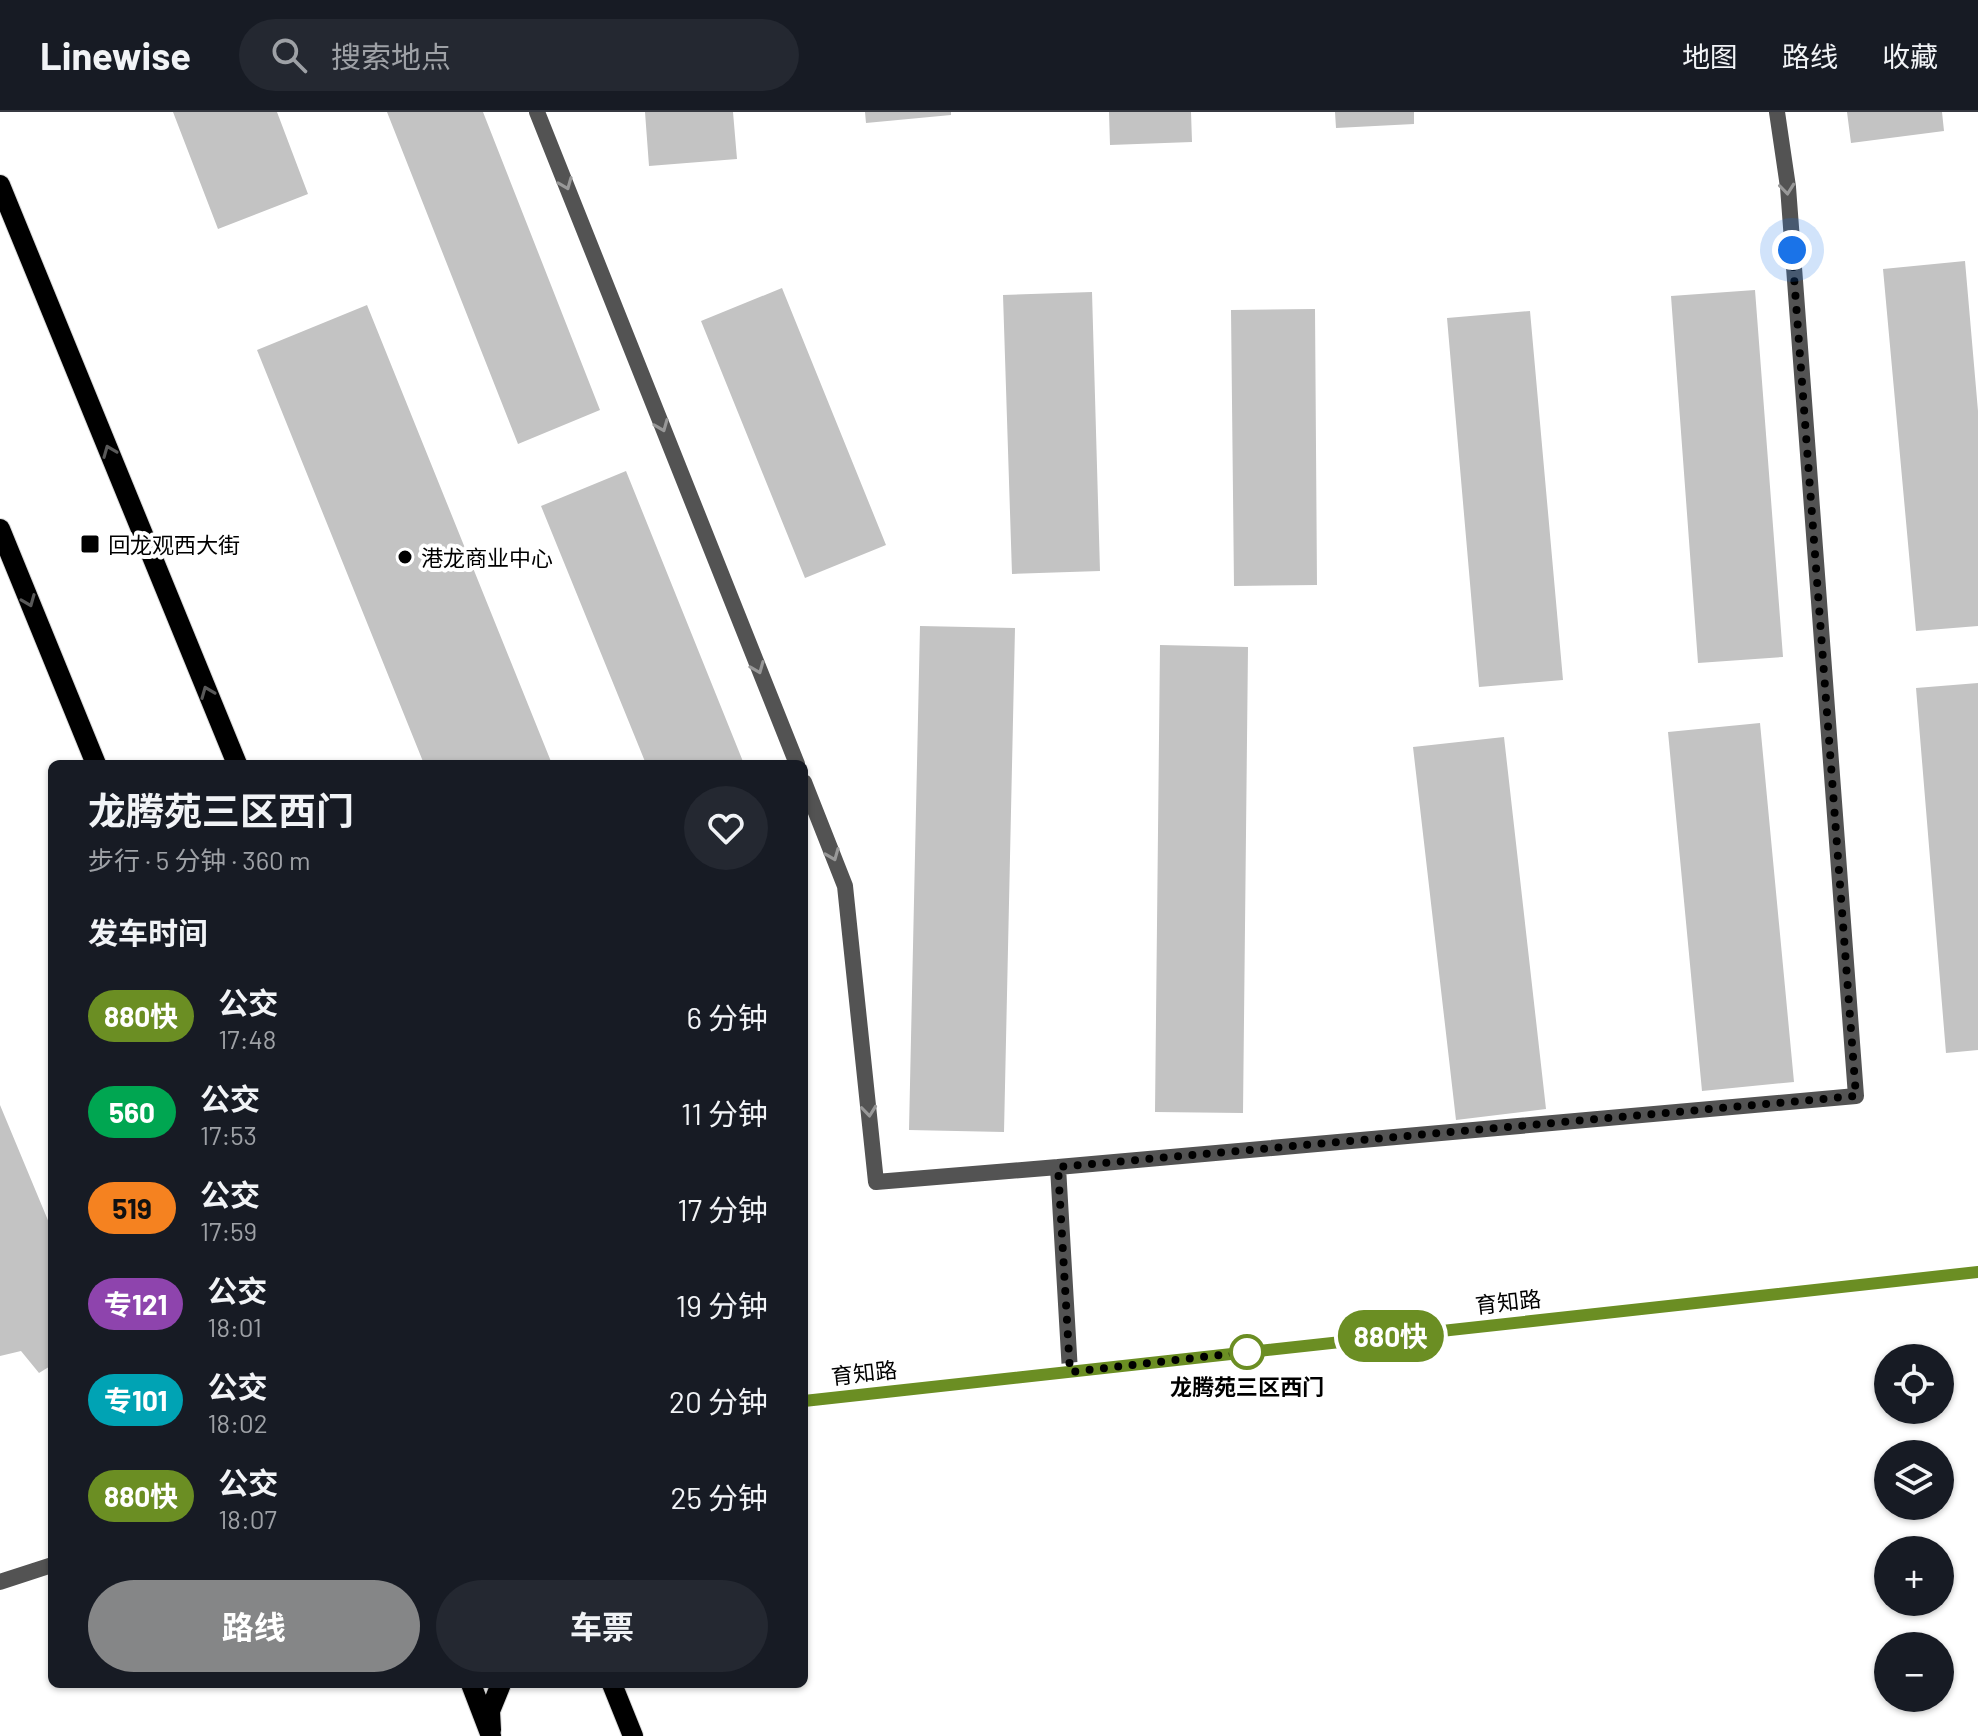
<!DOCTYPE html>
<html lang="zh">
<head>
<meta charset="utf-8">
<style>
  body { margin:0; font-family:Barlow,"Noto Sans SC",sans-serif; background:#242831; color:#f1f3f6; height:100vh; display:flex; flex-direction:column; font-size:30px; white-space:nowrap }
  * { box-sizing:border-box; margin:0 }
  p { font-size:26px; color:#9ea1a6 }
  .icon { flex:none; width:44px; height:44px; fill:none; stroke:currentColor; stroke-width:2; stroke-linecap:round; stroke-linejoin:round }
  .map { position:relative; flex:1; overflow:hidden }
  .panel { position:absolute; left:48px; top:648px; width:760px; height:928px; display:flex; flex-direction:column; background:#171b24; border-radius:12px; box-shadow:0 2px 6px #0004 }
  .panel>* { flex:none }
  .badge { padding:0 16px; border-radius:26px; font-size:28px; line-height:52px }
  .tools { position:absolute; left:1874px; top:1232px; display:grid; gap:16px }
  .tools a { display:grid; place-items:center; width:80px; height:80px; border-radius:50%; background:#171b24; box-shadow:0 2px 6px #0004; font-size:40px }
  .you { position:absolute; width:40px; height:40px; margin:-20px; border:6px solid #fff; border-radius:50%; background:#1a73e8; box-shadow:0 0 0 12px #1a73e833 }
  .map>.badge { position:absolute; translate:-50% -50%; box-shadow:0 0 0 4px #fff }
  h2 { padding:0 40px; font-size:30px; line-height:72px }
  .round { display:grid; place-items:center; flex:none; width:84px; height:84px; border-radius:42px; background:#242831 }
  .summary { display:flex; align-items:center; justify-content:space-between; height:136px; padding:0 40px }
  h1 { font-size:38px; font-weight:700; line-height:60px }
  .button { display:flex; gap:16px; margin-top:auto; padding:16px 40px }
  .button a { flex:1; height:92px; border-radius:48px; background:#858687; color:#fff; font-size:32px; font-weight:700; line-height:92px; text-align:center }
  .button a+a { background:#242831; color:#f1f3f6 }
  ul { padding:0; list-style:none }
  li { display:flex; align-items:center; gap:24px; height:96px; padding:0 40px }
  li div { flex:1 }
  li b { display:block; font-size:30px }
  li em { font-style:normal }
  li .badge { min-width:88px; font-weight:700; text-align:center }
  header { display:flex; align-items:center; gap:48px; box-sizing:border-box; height:112px; padding:0 40px; background:#171b24; border-bottom:2px solid #363941 }
  header strong { font-size:38px }
  nav { display:flex; gap:44px; margin-inline-start:auto; font-size:28px }
  .search { width:560px; height:72px; background:#242831; display:flex; align-items:center; gap:20px; box-sizing:border-box; padding:0 28px; border-radius:44px; color:#9ea1a6; font-size:30px }
  .map>svg:first-child { display:block }
  .building { fill:#c3c3c3 }
  .lines { fill:none; stroke-linecap:round; stroke-linejoin:round }
  .primary-casing { stroke:#dbdbdb; stroke-width:22 }
  .minor { stroke:#535353; stroke-width:16 }
  .tertiary { stroke:#535353; stroke-width:16 }
  .primary { stroke:#000; stroke-width:20 }
  .oneway { stroke:#989898 }
  .oneway2 { stroke:#595959 }
  .line-casing { stroke:#fff; stroke-width:18 }
  .line { stroke:#6b8e23; stroke-width:12 }
  .walk { stroke:#000; stroke-width:8; stroke-dasharray:0 14.4 }
  .poi-dot { fill:#000; stroke:#fff; stroke-width:3 }
  .stop-dot { fill:#fff; stroke:#6b8e23; stroke-width:4 }
  .labels { text-anchor:middle; dominant-baseline:central; stroke-width:8; stroke-linejoin:round; paint-order:stroke }
  .poi-label { font-size:22px; fill:#000; stroke:#fff; text-anchor:start }
  .street-label { font-size:22px; fill:#000; stroke:#fff }
  .stop-label { font-size:22px; font-weight:bold; fill:#000; stroke:#fff }
</style>
</head>
<body>
<header>
<strong>Linewise</strong>
<div class="search"><svg class="icon" aria-label="search" viewBox="0 0 24 24"><circle cx="10" cy="10" r="6"/><path d="M15 15l6 6"/></svg>搜索地点</div>
<nav><a>地图</a><a>路线</a><a>收藏</a></nav>
</header>
<div class="map">
<svg width="1978" height="1624" viewBox="0 0 1978 1624">
  <rect width="100%" height="100%" fill="#fff"/>
  <path class="building" d="M173,0H277L308,82L218,117Z
    M387,0H483L600,298L518,332Z
    M645,0H733L737,47L649,54Z
    M865,0H951V3L866,11Z
    M1109,0H1191L1192,30L1110,33Z
    M1335,0H1414V12L1336,16Z
    M1847,0H1942L1944,19L1851,31Z
    M1965,149L1978,299V514L1916,519L1883,157Z
    M782,176L886,433L805,466L701,209Z
    M1755,178L1783,545L1698,551L1671,184Z
    M1092,180L1100,459L1012,462L1003,183Z
    M367,193L552,652H424L257,238Z
    M1315,197L1317,473L1234,474L1231,198Z
    M1530,199L1563,568L1479,575L1447,206Z
    M626,359L744,652H646L541,394Z
    M920,514L1015,516L1004,1020L909,1018Z
    M1160,533L1248,535L1243,1001L1155,1000Z
    M1978,571V938L1946,941L1916,576Z
    M1760,611L1794,970L1702,979L1668,620Z
    M1504,625L1546,997L1456,1008L1413,635Z
    M0,993L52,1118V1253L39,1261L21,1239L0,1244Z"/>
  <g class="lines">
    <g class="primary-casing">
      <path id="primary" d="M0,73L237,652
        M0,417L96,652
        M471,1572L491,1624
        M612,1572L633,1624
        M491,1618L490,1599L501,1572"/>
    </g>
    <path class="minor" d="M537,0L797,652
      M804,670L845,774L876,1070L1058,1055
      M1070,1260L1058,1055L1856,984L1788,75L1777,0"/>
    <path class="tertiary" d="M804,1289L1978,1160
      M0,1470L52,1453"/>
    <use href="#primary" class="primary"/>
  </g>
  <defs><path id="oneway-chevron" d="M-2-3.5L2.5 0L-2 3.5" fill="none" stroke-width="1.6" stroke-linecap="round" stroke-linejoin="round" transform="scale(2)"/></defs>
  <g class="oneway">
    <use href="#oneway-chevron" transform="translate(566 72) rotate(68)"/>
    <use href="#oneway-chevron" transform="translate(1787 77) rotate(84)"/>
    <use href="#oneway-chevron" transform="translate(662 314) rotate(68)"/>
    <use href="#oneway-chevron" transform="translate(758 556) rotate(68)"/>
    <use href="#oneway-chevron" transform="translate(833 743) rotate(68)"/>
    <use href="#oneway-chevron" transform="translate(869 999) rotate(84)"/>
  </g>
  <g class="oneway2">
    <use href="#oneway-chevron" transform="translate(109 339) rotate(-112)"/>
    <use href="#oneway-chevron" transform="translate(29 489) rotate(68)"/>
    <use href="#oneway-chevron" transform="translate(207 580) rotate(-112)"/>
  </g>
  <g class="lines">
    <g class="line-casing">
      <path id="line" d="M804,1289L1978,1160"/>
    </g>
    <use href="#line" class="line"/>
    <path class="walk" d="M1247,1240L1070,1260L1058,1055L1856,984L1792,138"/>
  </g>
  <g class="poi-dot">
    <rect x="80" y="422" width="20" height="20" rx="4"/>
    <circle cx="405" cy="445" r="8"/>
  </g>
  <circle class="stop-dot" cx="1247" cy="1240" r="16"/>
  <g class="labels">
    <g class="poi-label">
      <text x="108" y="432">回龙观西大街</text>
      <text x="421" y="445">港龙商业中心</text>
    </g>
    <g class="street-label">
      <text transform="translate(1508 1189) rotate(-6)">育知路</text>
      <text transform="translate(864 1260) rotate(-6)">育知路</text>
    </g>
    <g class="stop-label">
      <text x="1247" y="1274">龙腾苑三区西门</text>
    </g>
  </g>
</svg>
<div class="tools">
<a><svg class="icon" aria-label="locate" viewBox="0 0 24 24"><circle cx="12" cy="12" r="6"/><path d="M12 2v4M12 18v4M2 12h4M18 12h4"/></svg></a>
<a><svg class="icon" aria-label="layers" viewBox="0 0 24 24"><path d="M12 4l9 5-9 5-9-5zM3 14l9 5 9-5"/></svg></a>
<a>+</a>
<a>−</a>
</div>
<div class="you" style="left:1792px;top:138px"></div>
<b class="badge" style="left:1391px;top:1224px;background:#6b8e23;color:#fff">880快</b>
<section class="panel">
<div class="summary"><div><h1>龙腾苑三区西门</h1><p>步行 · 5 分钟 · 360 m</p></div><a class="round"><svg class="icon" aria-label="heart" viewBox="0 0 24 24"><path d="M12 20l-8-8c-3-5 5-10 8-4 3-6 11-1 8 4z"/></svg></a></div>
<h2>发车时间</h2>
<ul>
<li><span class="badge" style="background:#6b8e23;color:#fff">880快</span><div><b>公交</b><p>17:48</p></div><em>6 分钟</em></li>
<li><span class="badge" style="background:#00a651;color:#fff">560</span><div><b>公交</b><p>17:53</p></div><em>11 分钟</em></li>
<li><span class="badge" style="background:#f58220;color:#111">519</span><div><b>公交</b><p>17:59</p></div><em>17 分钟</em></li>
<li><span class="badge" style="background:#8e44ad;color:#fff">专121</span><div><b>公交</b><p>18:01</p></div><em>19 分钟</em></li>
<li><span class="badge" style="background:#00a3b4;color:#fff">专101</span><div><b>公交</b><p>18:02</p></div><em>20 分钟</em></li>
<li><span class="badge" style="background:#6b8e23;color:#fff">880快</span><div><b>公交</b><p>18:07</p></div><em>25 分钟</em></li>
</ul>
<div class="button"><a>路线</a><a>车票</a></div>
</section>
</div>
</body>
</html>
